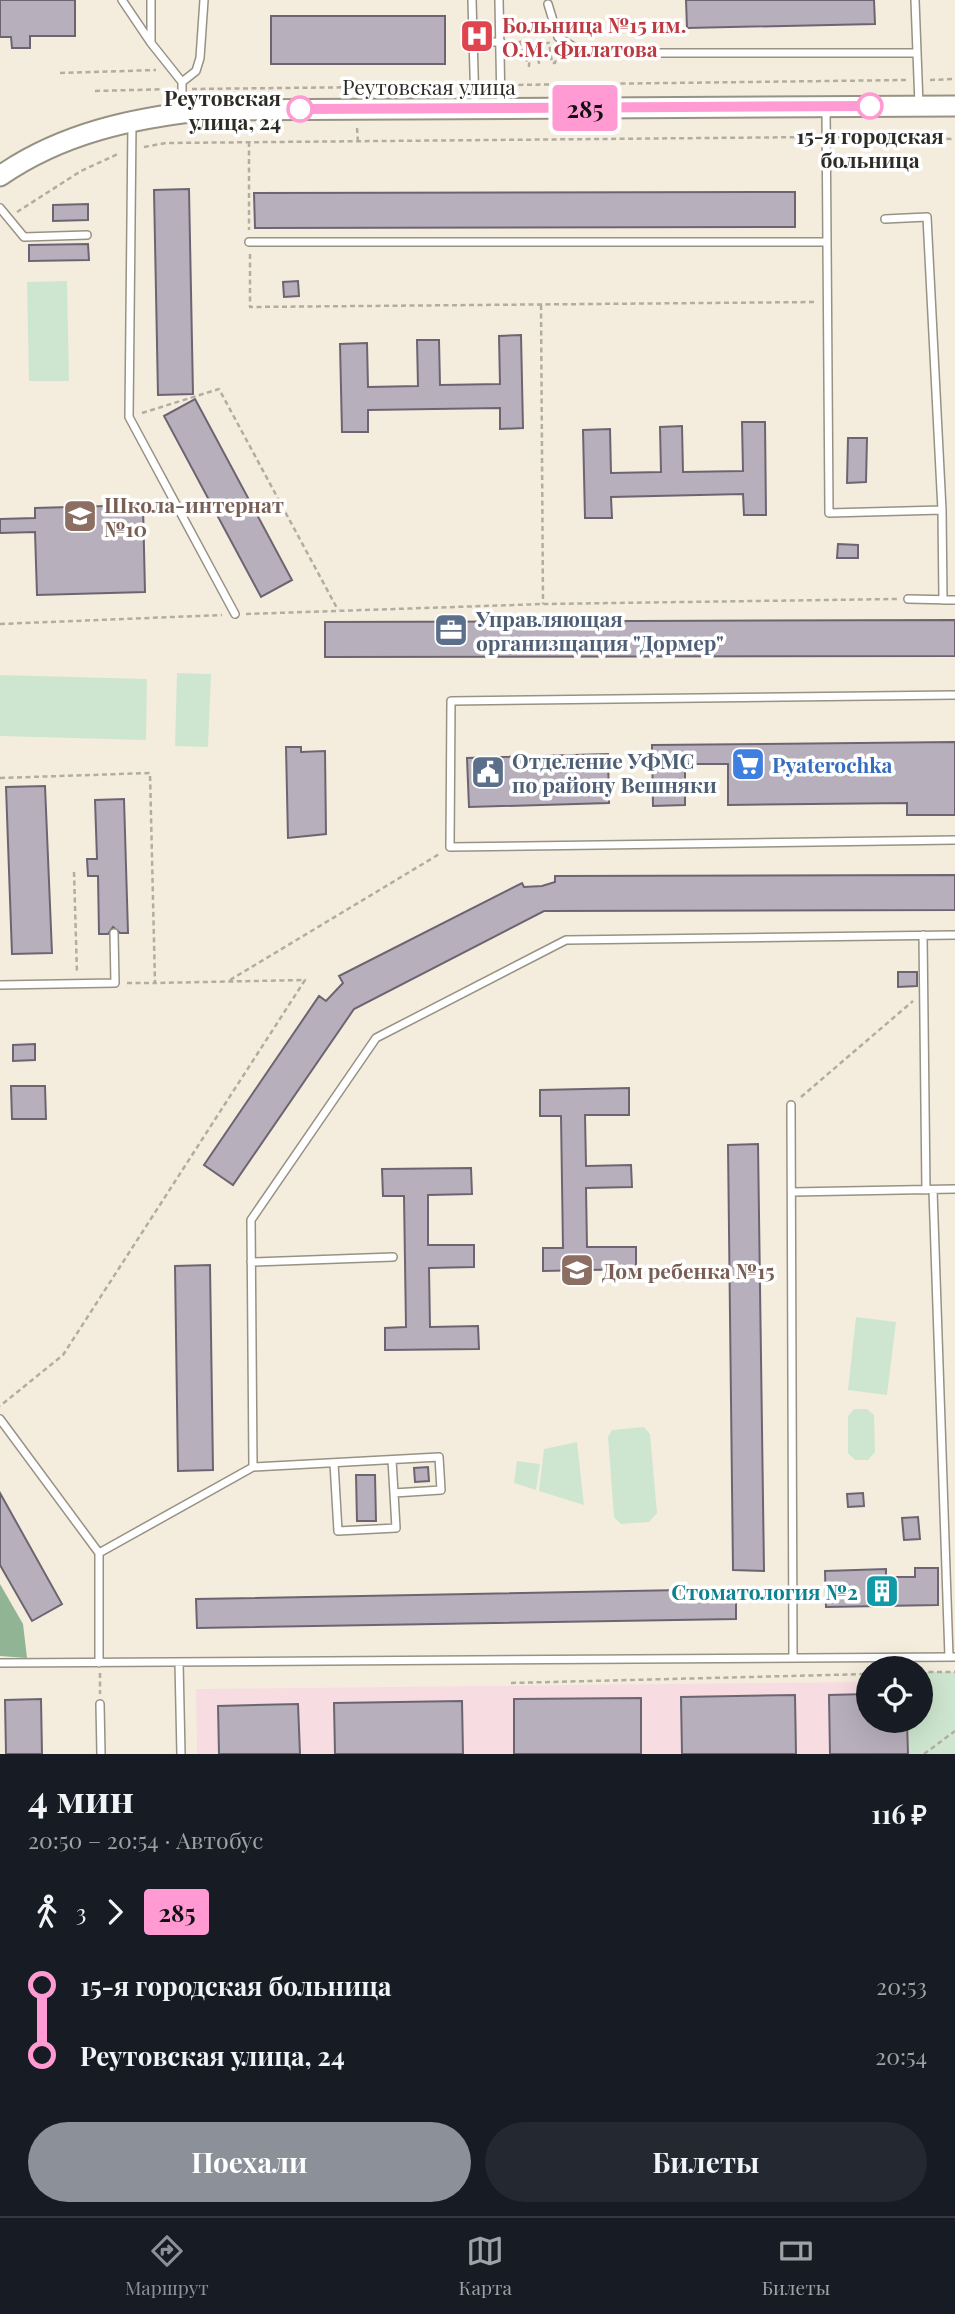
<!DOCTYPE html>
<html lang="ru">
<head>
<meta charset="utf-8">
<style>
  body { margin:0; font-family:"Playfair Display",serif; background:#242831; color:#f1f3f6; height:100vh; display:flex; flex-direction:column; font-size:26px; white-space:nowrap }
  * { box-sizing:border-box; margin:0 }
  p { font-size:23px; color:#9ea1a6 }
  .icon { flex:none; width:38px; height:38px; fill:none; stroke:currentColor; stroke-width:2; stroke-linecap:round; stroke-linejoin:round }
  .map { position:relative; height:1754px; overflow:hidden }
  .panel { display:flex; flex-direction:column; background:#171b24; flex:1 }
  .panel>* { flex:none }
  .badge { padding:0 14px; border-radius:5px; font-size:24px; line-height:46px }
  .tools { position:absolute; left:856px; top:1656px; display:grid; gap:14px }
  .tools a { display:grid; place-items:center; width:77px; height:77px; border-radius:50%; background:#171b24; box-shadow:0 7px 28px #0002; font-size:35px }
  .map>.badge { position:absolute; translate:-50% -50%; box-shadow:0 0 0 4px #fff }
  .legs { display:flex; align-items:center; gap:10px; height:77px; padding:0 28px; font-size:23px }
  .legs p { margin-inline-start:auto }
  .head { display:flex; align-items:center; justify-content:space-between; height:119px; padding:0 28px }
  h1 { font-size:38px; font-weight:700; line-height:52px }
  .action { display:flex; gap:14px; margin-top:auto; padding:14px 28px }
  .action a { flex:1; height:80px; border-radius:42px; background:#8c9099; color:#fff; font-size:28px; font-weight:700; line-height:80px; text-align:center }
  .action a+a { background:#242831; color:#f1f3f6 }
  ul { padding:0 28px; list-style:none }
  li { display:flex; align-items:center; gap:24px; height:70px; font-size:26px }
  li i { display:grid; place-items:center; width:10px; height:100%; margin:0 9px; background:currentColor }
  li i::after { content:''; width:18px; height:18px; margin:-9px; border:5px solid; border-radius:50%; background:#171b24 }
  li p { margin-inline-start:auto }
  li:first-child i { background:linear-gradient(#0000 50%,currentColor 0) }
  li:last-child i { background:linear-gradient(currentColor 50%,#0000 0) }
  .dock { display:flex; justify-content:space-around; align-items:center; height:98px; border-top:2px solid #363941; background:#171b24; font-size:19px; color:#9ea1a6 }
  .dock a { display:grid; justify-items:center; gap:4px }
  .dock .current { color:#8c9099 }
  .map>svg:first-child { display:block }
  .commercial { fill:#f7dce1 }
  .green { fill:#cee6d0 }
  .forest { fill:#90b494 }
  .building { fill:#b8afbd; stroke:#6c6571; stroke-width:2 }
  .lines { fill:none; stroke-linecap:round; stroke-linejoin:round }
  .lane-casing { stroke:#979283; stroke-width:10 }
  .secondary-casing { stroke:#979283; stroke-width:23 }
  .path { stroke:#b2ada1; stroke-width:2.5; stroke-dasharray:5 3.5; stroke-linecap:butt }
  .lane { stroke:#fff; stroke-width:7 }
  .secondary { stroke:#fff; stroke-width:19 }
  .line-1-casing { stroke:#fff; stroke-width:16 }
  .line-1 { stroke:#ff9ad2; stroke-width:10 }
  .stop-1-dot { fill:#fff; stroke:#ff9ad2; stroke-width:3.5 }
  .labels { text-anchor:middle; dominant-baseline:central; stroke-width:7; stroke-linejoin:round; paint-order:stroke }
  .health-label { font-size:21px; font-weight:bold; fill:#be3a42; stroke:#fff; text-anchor:start }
  .street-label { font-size:21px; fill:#2d2b25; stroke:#fff }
  .stop-label { font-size:21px; font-weight:bold; fill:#2d2b25; stroke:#fff; text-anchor:end }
  .education-label { font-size:21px; font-weight:bold; fill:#785e54; stroke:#fff; text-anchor:start }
  .service-label { font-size:21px; font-weight:bold; fill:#4e5e75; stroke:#fff; text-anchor:start }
  .shop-label { font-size:21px; font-weight:bold; fill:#366cbe; stroke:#fff; text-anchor:start }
  .culture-label { font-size:21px; font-weight:bold; fill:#0d838f; stroke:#fff; text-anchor:end }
</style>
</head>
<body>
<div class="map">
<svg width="955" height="1754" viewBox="0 0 955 1754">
  <rect width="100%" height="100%" fill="#f4edde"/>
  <path class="commercial" d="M868,1682V1720H907L908,1754H197L196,1689Z"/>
  <path class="green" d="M67,281L69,381H29L27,282Z
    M177,673L211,674L208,747L175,746Z
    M0,675L147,679L146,740L0,736Z
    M856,1317L896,1322L887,1395L848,1390Z
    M854,1409H867L874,1415L875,1452L868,1460H855L848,1453V1416Z
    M644,1427L650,1434L657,1513L649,1522L621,1524L614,1517L608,1437L612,1430Z
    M577,1442L584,1505L539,1491L544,1449Z
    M517,1461L540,1464L536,1490L514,1483Z
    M921,1672H955V1754H909L908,1720H920Z"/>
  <path class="forest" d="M0,1584L23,1624L27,1658L0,1656Z"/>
  <path class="building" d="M0,0H75V36H30V48H12L11,37H0Z
    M686,0H874L875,24L687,28Z
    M271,16H445V64H271Z
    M189,189L193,394L158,395L154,190Z
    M795,192V227L255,228L254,193Z
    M88,204V220L53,221V205Z
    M88,244L89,260L29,261V245Z
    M298,281L299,296L284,297L283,282Z
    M521,335L523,428L500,429V408L368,410V432H342L340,344L367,343L368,387L418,386L417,340H439L440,385L500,384L499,336Z
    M195,399L292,580L261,597L164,416Z
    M742,422H765L766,515H744L743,494L611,497L612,518H585L583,430L610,429L611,473L661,472L660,427L682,426L683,472L743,471Z
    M848,438H867L866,482L847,483Z
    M143,505L145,592L37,595L35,532L0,533V519L35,518V508Z
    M838,544L858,545V558H837Z
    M955,620V656L325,657V622Z
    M955,742V815H907V803L728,805V764H685V805L653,806L652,745Z
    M286,747H301V752L325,751L326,834L288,838Z
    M608,754L609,803L469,807L467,758Z
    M45,786L52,953L12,954L6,787Z
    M124,799L128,933H120L113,927L108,934H99L98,876H88L87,859H97L95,800Z
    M955,875V910L544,911L354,1009L233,1185L204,1165L319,996L326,1001L343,983L339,976L522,883L524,887L542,886L555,882V876Z
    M898,972H917V986L898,987Z
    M35,1044V1060L13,1061V1045Z
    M11,1086H45L46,1119H12Z
    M629,1088V1115H585L586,1166L631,1165L632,1187L586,1188L587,1247H636V1269L543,1271V1248H563L561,1116H540V1090Z
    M758,1144L764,1571L733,1570L728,1145Z
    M471,1168L472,1194L428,1195V1245H474V1267L429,1268L430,1327L478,1326L479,1349L385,1350V1328L406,1327L404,1196H383L382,1169Z
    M210,1265L213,1470L178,1471L175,1266Z
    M428,1467L429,1481L415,1482L414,1468Z
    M356,1475H375L376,1521H357Z
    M0,1493L62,1604L32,1621L0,1565Z
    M863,1493L864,1506L848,1507L847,1494Z
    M918,1517L920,1539L904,1540L902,1518Z
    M915,1568H938V1605L826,1607L825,1571L886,1569V1577H915Z
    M736,1589V1619L197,1628L196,1599Z
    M868,1694V1720H907L908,1754H830L829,1695Z
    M795,1695L796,1754H682L681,1697Z
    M641,1698V1754H514V1699Z
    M41,1699L42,1754H6L5,1700Z
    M462,1701L463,1754H335L334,1703Z
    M298,1704L300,1754H219L218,1706Z"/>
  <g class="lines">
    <g class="lane-casing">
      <path id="lane" d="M122,0L151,43
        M151,0V43L182,82V112
        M472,0L475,108
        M499,0L501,107
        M915,0L919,105
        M548,4L558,37L583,53H917
        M473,42H501
        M182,82L196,71L200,58L204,0
        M826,107L829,513L942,510L943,600
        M132,123L129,417L235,614
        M0,208L24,237L87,235
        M885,219L927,217L942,510
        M249,242H827
        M908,599L955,600
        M955,695L451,701L450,847L955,840
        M923,935L926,1190
        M0,985L115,983L114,933
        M791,1105L793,1658
        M933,1190L949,1657
        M792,1192L955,1189
        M251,1262L393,1257
        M0,1419L99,1553
        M392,1460L394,1493
        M253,1467L439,1457L441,1490L394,1493L396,1528L338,1531L334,1463
        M179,1662L181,1754
        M0,1663L955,1657
        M99,1663V1553L253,1467L251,1220L376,1038L566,940L955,935
        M100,1704L101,1754"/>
    </g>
    <g class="secondary-casing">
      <path id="secondary" d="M0,176C62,133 133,118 207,110L955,106"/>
    </g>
    <path class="path" d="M519,41L529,66L531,44H535L539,63L544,43H549L552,63H555L559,50
      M511,42L546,41
      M60,73L156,70
      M930,80L955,79
      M510,85L906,80
      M192,89L462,86
      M95,91L171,89
      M357,128L358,142
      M836,137L955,139
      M249,142V230
      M144,147L166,143L816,137
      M17,212L81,171L120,153
      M250,254V307L817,302
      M541,305L543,604
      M142,413L219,389L338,610
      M246,614L543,604L897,599
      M0,624L222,615
      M0,778L150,773L155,983L305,980L63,1355L0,1406
      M74,872L77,974
      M230,980L441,853
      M127,983H155
      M801,1097L913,1001
      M920,1672H955
      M100,1673V1694
      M511,1683L868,1674
      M924,1754L955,1731"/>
    <use href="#lane" class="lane"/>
    <use href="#secondary" class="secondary"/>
  </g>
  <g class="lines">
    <g class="line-1-casing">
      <path id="line-1" d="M300,109L870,106"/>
    </g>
    <use href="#line-1" class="line-1"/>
  </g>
  <defs>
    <g id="hospital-square" transform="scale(1.75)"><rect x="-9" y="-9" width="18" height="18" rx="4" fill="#e0444e" stroke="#fff"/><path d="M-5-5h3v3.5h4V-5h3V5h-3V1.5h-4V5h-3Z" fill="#fff"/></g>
    <g id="school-square" transform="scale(1.75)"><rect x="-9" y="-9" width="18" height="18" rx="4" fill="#8d6e63" stroke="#fff"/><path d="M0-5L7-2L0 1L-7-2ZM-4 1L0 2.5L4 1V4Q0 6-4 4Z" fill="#fff"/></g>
    <g id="office-square" transform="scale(1.75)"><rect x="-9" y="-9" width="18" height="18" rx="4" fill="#5c6f8a" stroke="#fff"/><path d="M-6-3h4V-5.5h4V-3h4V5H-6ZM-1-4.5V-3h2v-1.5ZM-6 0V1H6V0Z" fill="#fff"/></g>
    <g id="supermarket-square" transform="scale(1.75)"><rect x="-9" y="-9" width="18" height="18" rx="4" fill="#3f7fe0" stroke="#fff"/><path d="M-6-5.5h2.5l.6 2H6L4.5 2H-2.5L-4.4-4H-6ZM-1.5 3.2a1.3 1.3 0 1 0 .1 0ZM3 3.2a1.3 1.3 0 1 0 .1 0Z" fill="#fff"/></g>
    <g id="civic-square" transform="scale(1.75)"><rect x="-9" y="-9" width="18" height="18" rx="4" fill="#5c6f8a" stroke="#fff"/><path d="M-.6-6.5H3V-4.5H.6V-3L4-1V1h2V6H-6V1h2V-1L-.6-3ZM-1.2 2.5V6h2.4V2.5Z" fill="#fff"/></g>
    <g id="building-square" transform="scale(1.75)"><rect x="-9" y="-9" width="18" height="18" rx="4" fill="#0f9aa8" stroke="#fff"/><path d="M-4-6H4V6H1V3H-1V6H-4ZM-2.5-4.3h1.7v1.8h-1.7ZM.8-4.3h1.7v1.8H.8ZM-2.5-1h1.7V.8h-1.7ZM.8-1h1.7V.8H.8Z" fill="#fff"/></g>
  </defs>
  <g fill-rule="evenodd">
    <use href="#hospital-square" x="477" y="36"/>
    <use href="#school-square" x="80" y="516"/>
    <use href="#office-square" x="451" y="630"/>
    <use href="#supermarket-square" x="748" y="764"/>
    <use href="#civic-square" x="488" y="772"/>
    <use href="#school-square" x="577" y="1270"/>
    <use href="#building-square" x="882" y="1591"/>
  </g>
  <g class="stop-1-dot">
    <circle cx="870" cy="106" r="12"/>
    <circle cx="300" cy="109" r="12"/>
  </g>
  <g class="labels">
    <g class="health-label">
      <text x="502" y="24">Больница №15 им.<tspan x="502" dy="24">О.М. Филатова</tspan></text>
    </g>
    <g class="street-label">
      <text x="429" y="86">Реутовская улица</text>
    </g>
    <g class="stop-label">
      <text x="281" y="97">Реутовская<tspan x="281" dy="24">улица, 24</tspan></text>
      <text x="870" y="135" text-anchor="middle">15-я городская<tspan x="870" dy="24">больница</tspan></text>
    </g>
    <g class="education-label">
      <text x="104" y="504">Школа-интернат<tspan x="104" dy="24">№10</tspan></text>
      <text x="602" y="1270">Дом ребенка №15</text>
    </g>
    <g class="service-label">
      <text x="476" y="618">Управляющая<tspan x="476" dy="24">организщация "Дормер"</tspan></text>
      <text x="512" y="760">Отделение УФМС<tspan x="512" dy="24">по району Вешняки</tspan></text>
    </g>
    <g class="shop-label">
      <text x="772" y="764">Pyaterochka</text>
    </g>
    <g class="culture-label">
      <text x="858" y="1591">Стоматология №2</text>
    </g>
  </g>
</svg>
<div class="tools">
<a><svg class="icon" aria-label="locate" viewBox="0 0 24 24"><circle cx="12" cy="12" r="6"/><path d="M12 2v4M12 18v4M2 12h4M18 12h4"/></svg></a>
</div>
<b class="badge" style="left:585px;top:108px;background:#ff9ad2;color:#111">285</b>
</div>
<section class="panel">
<div class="head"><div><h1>4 мин</h1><p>20:50 – 20:54 · Автобус</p></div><b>116 ₽</b></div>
<div class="legs"><svg class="icon" aria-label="walk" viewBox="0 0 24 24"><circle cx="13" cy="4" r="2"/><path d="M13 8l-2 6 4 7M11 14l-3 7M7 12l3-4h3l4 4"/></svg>3<svg class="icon" aria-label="forward" viewBox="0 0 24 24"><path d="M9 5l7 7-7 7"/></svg><b class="badge" style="background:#ff9ad2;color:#111">285</b></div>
<ul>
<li><i style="color:#ff9ad2"></i><b>15-я городская больница</b><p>20:53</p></li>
<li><i style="color:#ff9ad2"></i><b>Реутовская улица, 24</b><p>20:54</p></li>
</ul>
<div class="action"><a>Поехали</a><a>Билеты</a></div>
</section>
<nav class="dock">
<a class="current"><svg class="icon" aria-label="directions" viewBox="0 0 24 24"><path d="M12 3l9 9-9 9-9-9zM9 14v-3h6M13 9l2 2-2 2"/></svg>Маршрут</a>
<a><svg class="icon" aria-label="map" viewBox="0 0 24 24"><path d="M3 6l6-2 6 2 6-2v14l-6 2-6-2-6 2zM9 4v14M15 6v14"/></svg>Карта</a>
<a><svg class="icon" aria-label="tickets" viewBox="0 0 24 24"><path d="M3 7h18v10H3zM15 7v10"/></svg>Билеты</a>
</nav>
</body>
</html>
